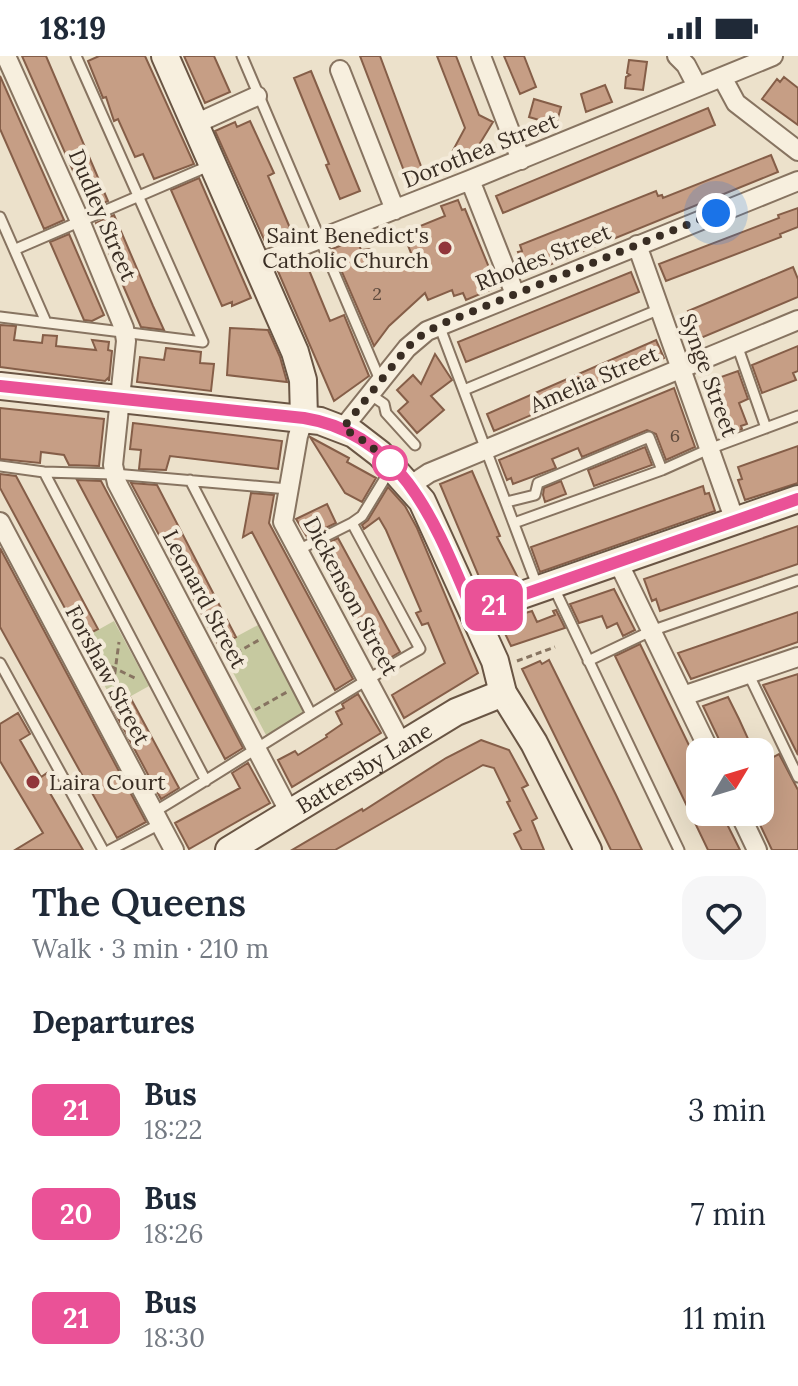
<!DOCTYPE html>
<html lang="en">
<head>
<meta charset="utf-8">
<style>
  body { margin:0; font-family:Lora,serif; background:#f6f6f7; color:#1f2937; height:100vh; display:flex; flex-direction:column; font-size:30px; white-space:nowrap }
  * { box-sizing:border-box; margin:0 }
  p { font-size:26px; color:#747a83 }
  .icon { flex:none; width:44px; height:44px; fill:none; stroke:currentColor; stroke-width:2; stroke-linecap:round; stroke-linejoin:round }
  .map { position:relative; height:794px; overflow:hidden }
  .panel { display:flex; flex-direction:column; background:#fff; flex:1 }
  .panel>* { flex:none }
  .badge { padding:0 16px; border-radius:12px; font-size:28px; line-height:52px }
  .needle { width:52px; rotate:52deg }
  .tools { position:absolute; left:686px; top:682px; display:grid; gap:16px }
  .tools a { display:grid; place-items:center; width:88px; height:88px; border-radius:16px; background:#fff; box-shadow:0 8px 32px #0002; font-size:40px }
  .you { position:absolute; width:40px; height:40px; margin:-20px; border:6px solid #fff; border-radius:50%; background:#1a73e8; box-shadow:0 0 0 12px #1a73e833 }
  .map>.badge { position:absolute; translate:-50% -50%; box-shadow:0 0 0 4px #fff }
  h2 { padding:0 32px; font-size:30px; line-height:72px }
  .round { display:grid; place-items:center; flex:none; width:84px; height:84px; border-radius:24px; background:#f6f6f7 }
  .summary { display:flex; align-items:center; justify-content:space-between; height:136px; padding:0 32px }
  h1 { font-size:38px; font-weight:600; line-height:60px }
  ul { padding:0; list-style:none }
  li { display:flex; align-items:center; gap:24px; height:104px; padding:0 32px }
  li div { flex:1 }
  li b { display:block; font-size:30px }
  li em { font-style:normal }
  li .badge { min-width:88px; font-weight:700; text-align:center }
  .status { display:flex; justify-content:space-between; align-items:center; height:56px; padding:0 40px; background:#fff; direction:ltr }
  .status svg { height:22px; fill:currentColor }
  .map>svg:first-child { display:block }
  .green { fill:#c6c9a0 }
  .building { fill:#c69e85; stroke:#855e48; stroke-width:2 }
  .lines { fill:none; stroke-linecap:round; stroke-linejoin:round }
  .lane-casing { stroke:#877461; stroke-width:13 }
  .street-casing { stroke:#877461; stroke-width:22 }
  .secondary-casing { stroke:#695544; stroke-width:30 }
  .path { stroke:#877461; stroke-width:3; stroke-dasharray:6 4; stroke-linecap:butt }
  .lane { stroke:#f7efde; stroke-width:9 }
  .street { stroke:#f7efde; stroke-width:18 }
  .secondary { stroke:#f7efde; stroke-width:26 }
  .line-casing { stroke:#fff; stroke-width:18 }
  .line { stroke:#ea5297; stroke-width:12 }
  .walk { stroke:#392d23; stroke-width:8; stroke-dasharray:0 14.4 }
  .poi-dot { fill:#91363a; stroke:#f4ebda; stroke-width:3 }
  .stop-dot { fill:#fff; stroke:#ea5297; stroke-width:4 }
  .labels { text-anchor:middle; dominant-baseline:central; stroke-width:8; stroke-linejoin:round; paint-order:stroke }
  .number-label { font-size:18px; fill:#5c493c }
  .street-label { font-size:22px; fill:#392d23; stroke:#f4ebda }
  .poi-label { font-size:22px; fill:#392d23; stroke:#f4ebda; text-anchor:end }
</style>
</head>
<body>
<div class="status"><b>18:19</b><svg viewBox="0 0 49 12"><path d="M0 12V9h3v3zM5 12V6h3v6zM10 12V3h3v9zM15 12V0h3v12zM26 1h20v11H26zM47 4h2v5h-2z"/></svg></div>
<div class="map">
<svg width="798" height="794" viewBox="0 0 798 794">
  <rect width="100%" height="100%" fill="#ece1cb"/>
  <path class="green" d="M114,565L149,630L115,649L80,584Z
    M258,569L306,658L266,679L219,590Z"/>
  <path class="building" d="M22,0H46L108,145L90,153Z
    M99,0H145L194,108L154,123L143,98L135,101L118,63L114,65L106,41L103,42L88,5Z
    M184,0H214L230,36L205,47Z
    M360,0H380L425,121L409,128Z
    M437,0H456L479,59L493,66L468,107L451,98L465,72Z
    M504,0H524L536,31L520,38Z
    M629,4L647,6L643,34L625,32L626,21L630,19L627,17Z
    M311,15L360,135L340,143L326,109L329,108L294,22Z
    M0,20L64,164L44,173L0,73Z
    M784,21L798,32V69L762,43L777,23L780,26Z
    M605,29L612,46L586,56L581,38Z
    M534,43L561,51L556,69L529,61Z
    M708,52L715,69L503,157L496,140Z
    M250,65L274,117L268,120L290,172L282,175L284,179L266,188L215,75L235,66L237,71Z
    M771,99L778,116L527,218L518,196L522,195L520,189L656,135L658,140L662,139L663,142Z
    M199,122L251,242L232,250V246L222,250L171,134Z
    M458,144L462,154L465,153L497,231L466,244L463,237L454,240L452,234L428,244L425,237L389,270L374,290L332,193L357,183L361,194L370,193L380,214L388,210L390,215L415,207L403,177L445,160L441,150Z
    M798,152V171L780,178L781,181L666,225L659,208L779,162L778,159Z
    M114,159L153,250L164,274L141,271L122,227L96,167Z
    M69,178L104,259L92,265L84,264L50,186Z
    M304,202L330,265L344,259L369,320L334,345L277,213Z
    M793,211L798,223V241L689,287L680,261L689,257L688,255Z
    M631,216L639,236L466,306L458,286Z
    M0,269L16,270L14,284L42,287L43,279L57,280L56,290L96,294L92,284L109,286L108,294L112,295L109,325L108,322L105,325L0,311Z
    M230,272L268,274L280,301L287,326L227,319Z
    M656,284L664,302L494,375L487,358Z
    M798,290V315L793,317L796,324L762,337L752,309Z
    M166,292L201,296L200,307L214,308L211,335L137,326L140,301L164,304Z
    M435,298L452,324L431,340L444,354L417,377L398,355L408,346L397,334L413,319L421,328Z
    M738,315L748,343L739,347L747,368L741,370L742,373L723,380L704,327Z
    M674,332L695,391L666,404L656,378L647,374L582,401L578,392L552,403L556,412L513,428L511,422L507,424L499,404Z
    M0,352L104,363L99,410L69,409L64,399L41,396L40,407L0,403Z
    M133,367L282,385L278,413L170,400L166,414L139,413L141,394L130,393Z
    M310,381L349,402L347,406L376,422L362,446L345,437Z
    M798,390V427L745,444L738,424L742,423L738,411Z
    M645,391L652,409L594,430L588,414Z
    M472,415L500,480L497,481L518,522L485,535L440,428Z
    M0,418L16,420L98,573L81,582L0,432Z
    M77,424L101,425L213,635L243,692L225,703Z
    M561,425L566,438L545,446L543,439L544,432Z
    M131,427L157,429L236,581L219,590Z
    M703,430L705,438L709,437L715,455L540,516L531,491Z
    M388,431L405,450L417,472L478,617L404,662L392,639L445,607L428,567L422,569L416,557L421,555L386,474L379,462L364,473L362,469L368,464Z
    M251,437L274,439L269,467L353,623L335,634L252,476L243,481Z
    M327,448L336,467L307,481L296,463Z
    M798,470V508L660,555L656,543L652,545L644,523Z
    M338,482L400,596L378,609L316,493Z
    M0,492L146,766L117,782L0,571Z
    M614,533L635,574L623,580L617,567L607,572L602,560L579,567L570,548Z
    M556,554L565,572L511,590L499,565L532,555L537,566L555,559L553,555Z
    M798,556V586L691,623L678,597Z
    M640,588L700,712V756H721L740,794H708L615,600Z
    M549,604L616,739L642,794H611L522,613L540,605L542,608Z
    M798,618V699L763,629Z
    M358,638L381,677L292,731L278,704L295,695L298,699L327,681L326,679L342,668L336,656L344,652L342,648Z
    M130,641L179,732L161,743L112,651Z
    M728,641L739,663L754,696H725L703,650Z
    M18,657L30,678L20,684L41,721L47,717L57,733L50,737L83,794H15L43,777L0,705V668Z
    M481,684L509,694L528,729L522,732L537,762L532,765L544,794H522L514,778L521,774L507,746L510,745L494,712L483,709L335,794H292L362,753L363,755L446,702Z
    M779,698L798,734V794H772L754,756H760V708Z
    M248,707L270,747L189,793L175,767L240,732L232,717Z"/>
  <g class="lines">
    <g class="lane-casing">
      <path id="lane" d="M242,0L380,324
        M0,161L46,266
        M16,193L211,109
        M0,261L203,286L76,0
        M439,269L538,532
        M737,289L766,372
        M464,334L660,253
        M371,339L384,348L386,357L415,389
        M0,410L44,416L114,418L288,433
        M44,416L206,725
        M190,424L311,658
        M507,446L535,439L538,427L649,381L662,414
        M514,467L662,414L709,393L798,360
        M298,494L352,467
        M554,532L679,794
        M588,605L651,575L798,524
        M0,607L103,794
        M748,617L798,721
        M154,756C243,703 329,644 420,593L352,467L362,460L390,414
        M110,794L160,768"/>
    </g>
    <g class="street-casing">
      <path id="street" d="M6,0L80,165L124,272L126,285L113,409L117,427L290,757
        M481,0L521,104
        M677,0L686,9L697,30
        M340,14L395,154
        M722,21L736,47L798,95
        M195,68L257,40
        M470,124L515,238
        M637,189L735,465
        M256,208L470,124L773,0
        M304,362L298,380L283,466L402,689
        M343,372L407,292L427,275L798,125
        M411,429L429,417L798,264
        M0,466L174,794
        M618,506L710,696
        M683,640L798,601
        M739,756L757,794"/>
    </g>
    <g class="secondary-casing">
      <g id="secondary">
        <path d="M165,0L295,296L303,324L304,362"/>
        <path d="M0,330L320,365L354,378L380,398L422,445L495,605L503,637L534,687L588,794"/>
        <path d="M473,556L798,443"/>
        <path id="s1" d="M229,794L456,656L503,637"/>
      </g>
    </g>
    <path class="path" d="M93,602L137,623
      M227,602L259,584
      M517,605L555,591
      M112,638L119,586
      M255,654L287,636"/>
    <use href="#lane" class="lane"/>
    <use href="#street" class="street"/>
    <use href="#secondary" class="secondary"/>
  </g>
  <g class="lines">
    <g class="line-casing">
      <path id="line" d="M0,330L304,362C405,378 438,474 473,556L798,443"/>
    </g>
    <use href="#line" class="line"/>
    <path class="walk" d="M390,407L393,409L367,387L343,372L407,292L417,282L439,269L716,157"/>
  </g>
  <g class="poi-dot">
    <circle cx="445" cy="192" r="8"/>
    <circle cx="33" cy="726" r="8"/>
  </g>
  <circle class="stop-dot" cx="390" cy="407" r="16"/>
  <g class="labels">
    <g class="number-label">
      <text x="377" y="237">2</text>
      <text x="675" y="379">6</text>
    </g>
    <g class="street-label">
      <text transform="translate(480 94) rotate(-22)">Dorothea Street</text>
      <text transform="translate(103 159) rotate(67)">Dudley Street</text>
      <text transform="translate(543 201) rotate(-22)">Rhodes Street</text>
      <text transform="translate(709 319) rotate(70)">Synge Street</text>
      <text transform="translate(594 323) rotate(-23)">Amelia Street</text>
      <text transform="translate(351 540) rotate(62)">Dickenson Street</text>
      <text transform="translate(205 543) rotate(62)">Leonard Street</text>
      <text transform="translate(108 619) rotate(62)">Forshaw Street</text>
      <text stroke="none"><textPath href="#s1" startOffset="158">Battersby Lane</textPath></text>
    </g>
    <g class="poi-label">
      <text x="429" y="179">Saint Benedict's<tspan x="429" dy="25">Catholic Church</tspan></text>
      <text x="49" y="726" text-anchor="start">Laira Court</text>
    </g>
  </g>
</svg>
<div class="tools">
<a><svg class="needle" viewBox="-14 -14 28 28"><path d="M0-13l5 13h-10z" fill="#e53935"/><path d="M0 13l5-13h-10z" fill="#747a83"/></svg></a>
</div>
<div class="you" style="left:716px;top:157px"></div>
<b class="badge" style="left:494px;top:549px;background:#ea5297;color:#fff">21</b>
</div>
<section class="panel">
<div class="summary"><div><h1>The Queens</h1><p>Walk · 3 min · 210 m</p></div><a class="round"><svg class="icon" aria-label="heart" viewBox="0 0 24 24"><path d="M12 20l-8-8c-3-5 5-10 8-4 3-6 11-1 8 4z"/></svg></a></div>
<h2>Departures</h2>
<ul>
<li><span class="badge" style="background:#ea5297;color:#fff">21</span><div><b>Bus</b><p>18:22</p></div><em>3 min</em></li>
<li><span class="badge" style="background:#ea5297;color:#fff">20</span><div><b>Bus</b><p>18:26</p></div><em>7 min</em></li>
<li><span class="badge" style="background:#ea5297;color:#fff">21</span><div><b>Bus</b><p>18:30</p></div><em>11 min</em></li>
</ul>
</section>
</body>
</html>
